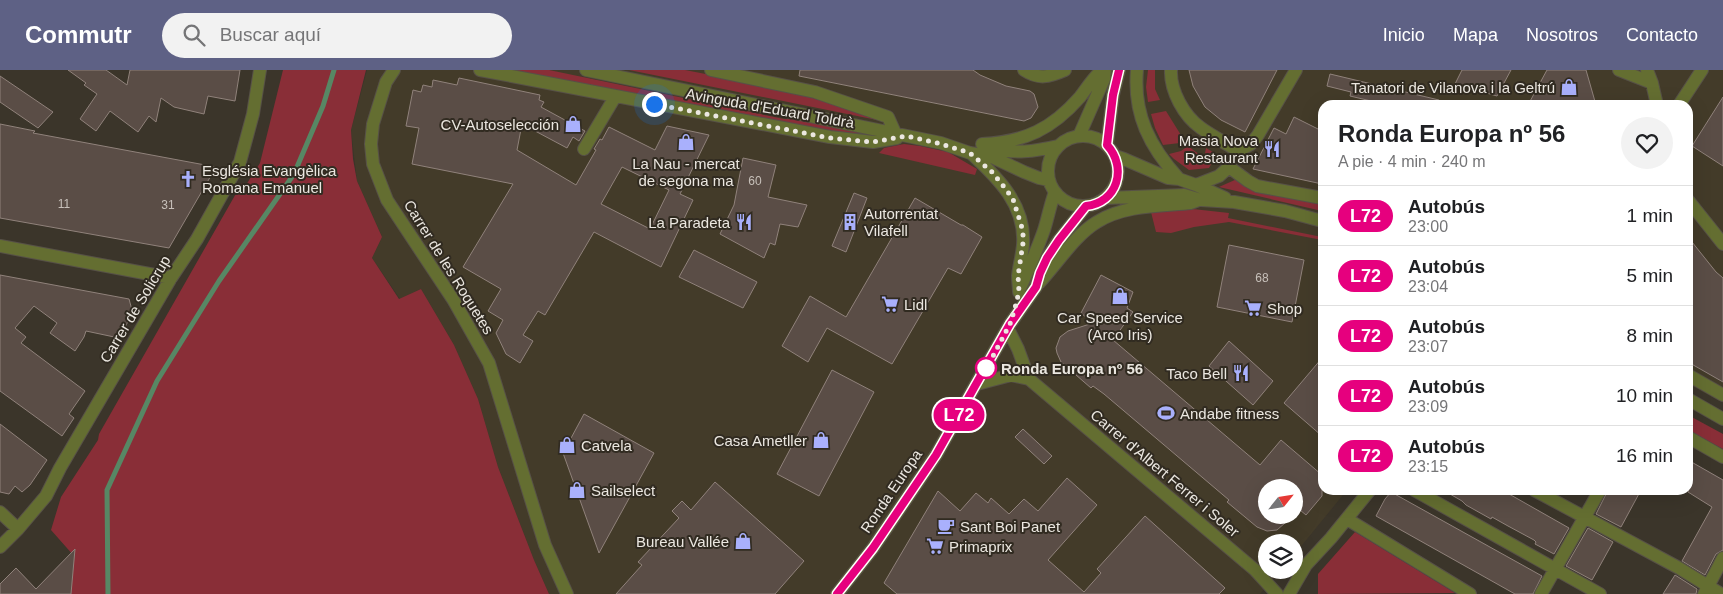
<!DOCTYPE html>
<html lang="es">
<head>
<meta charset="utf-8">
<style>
  body { margin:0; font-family:Arial,sans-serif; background:#f2f2f2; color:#202124; height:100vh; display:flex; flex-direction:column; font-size:19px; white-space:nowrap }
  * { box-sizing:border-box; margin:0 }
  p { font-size:16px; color:#757577 }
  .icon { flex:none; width:28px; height:28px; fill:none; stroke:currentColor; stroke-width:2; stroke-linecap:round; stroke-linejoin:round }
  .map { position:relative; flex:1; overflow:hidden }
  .side { position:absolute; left:1318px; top:30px; width:375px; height:395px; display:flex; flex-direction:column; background:#fff; border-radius:15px; box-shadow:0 5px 20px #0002 }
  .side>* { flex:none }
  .badge { padding:0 10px; border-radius:16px; font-size:18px; line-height:32px }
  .needle { width:32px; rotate:60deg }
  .fabs { position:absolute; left:1258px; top:409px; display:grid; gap:10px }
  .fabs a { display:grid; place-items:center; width:45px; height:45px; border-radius:50%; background:#fff; box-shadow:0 5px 20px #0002; font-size:25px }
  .you { position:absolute; width:25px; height:25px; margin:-12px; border:4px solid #fff; border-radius:50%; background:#1a73e8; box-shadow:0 0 0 8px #1a73e833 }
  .map>.badge { position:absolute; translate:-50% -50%; box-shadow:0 0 0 2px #fff }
  .round { display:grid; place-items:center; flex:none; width:52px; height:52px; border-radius:26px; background:#f2f2f2 }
  .overview { display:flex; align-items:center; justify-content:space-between; height:85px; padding:0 20px }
  h1 { font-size:24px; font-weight:800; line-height:38px }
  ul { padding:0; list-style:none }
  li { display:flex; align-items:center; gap:15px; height:60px; padding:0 20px; border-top:1px solid #e0e0e0 }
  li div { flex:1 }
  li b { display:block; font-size:19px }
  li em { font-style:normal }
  li .badge { min-width:55px; font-weight:700; text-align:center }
  header { display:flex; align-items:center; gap:30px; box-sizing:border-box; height:70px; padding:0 25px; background:#5e6185; color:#fff }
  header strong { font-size:24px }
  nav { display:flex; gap:28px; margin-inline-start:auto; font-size:18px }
  .search { width:350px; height:45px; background:#f2f2f2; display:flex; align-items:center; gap:12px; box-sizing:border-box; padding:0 18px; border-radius:28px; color:#757577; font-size:19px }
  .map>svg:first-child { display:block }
  .built { fill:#433b29; fill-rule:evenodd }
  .green { fill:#892e37 }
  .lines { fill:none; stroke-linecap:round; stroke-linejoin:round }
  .stream { stroke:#578764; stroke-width:5 }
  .building { fill:#5a4d46; stroke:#90827b; fill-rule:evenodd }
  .minor-casing { stroke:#575147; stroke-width:14 }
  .minor { stroke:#646e31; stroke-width:12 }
  .line-casing { stroke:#fff; stroke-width:11 }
  .line { stroke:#e6007e; stroke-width:8 }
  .walk { stroke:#ebe7e0; stroke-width:5; stroke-dasharray:0 9 }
  .stop-dot { fill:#fff; stroke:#e6007e; stroke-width:2.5 }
  .labels { text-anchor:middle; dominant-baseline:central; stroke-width:4; stroke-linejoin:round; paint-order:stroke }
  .number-label { font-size:12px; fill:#c7c0ba }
  .poi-label { font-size:15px; fill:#ebe7e0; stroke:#312b21; text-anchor:start }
  .street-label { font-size:15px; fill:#ebe7e0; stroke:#312b21 }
  .stop-label { font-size:15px; font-weight:bold; fill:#ebe7e0; stroke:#312b21; text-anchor:start }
</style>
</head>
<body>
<header>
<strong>Commutr</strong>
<div class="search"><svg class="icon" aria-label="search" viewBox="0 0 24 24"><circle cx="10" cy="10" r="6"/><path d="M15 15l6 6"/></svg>Buscar aquí</div>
<nav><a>Inicio</a><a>Mapa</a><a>Nosotros</a><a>Contacto</a></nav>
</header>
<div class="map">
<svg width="1723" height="524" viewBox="0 0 1723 524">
  <rect width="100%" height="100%" fill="#3b352a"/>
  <path class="built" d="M367,0H1723V333L1688,314V35H1322V420H1347L1294,485V472H1266V500H1281L1260,524H549L534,490L498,397L478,329L454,275L421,219L400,229L372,188L382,167L357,111L351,60ZM1266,418H1294V445H1266Z"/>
  <path class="green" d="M283,0H366L351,60L353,89L357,111L382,167L372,188L399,229L421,219L454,275L478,329L498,397L534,490L549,524H71L74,486L51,460L61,427L98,370L99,364L242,113L246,115L260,93Z
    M508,0H549L784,49H795L878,66L862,67Z
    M629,0H685L721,7L813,27L882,51Z
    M1148,0H1155V19L1160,30L1148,32L1146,17Z
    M1166,41L1184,70L1180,73L1163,75L1155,58L1151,44Z
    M904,74L920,76L948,82L977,99L975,105L879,83L884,78Z
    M1188,76L1204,88L1206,78L1213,82L1214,89L1209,98L1189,100L1174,89L1169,84L1181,81Z
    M1237,109L1322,134V141L1219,117Z
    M1193,139L1229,143L1228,148L1322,167V170L1229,152L1194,157L1171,163L1156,162L1151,142Z
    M1688,345L1723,364V379L1688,360Z
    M1355,462L1455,523L1318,524V504Z"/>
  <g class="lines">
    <path class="stream" d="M108,524L107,420L157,311L219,211L294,104L323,36L334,0"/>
  </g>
  <path class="building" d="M68,0H106L127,15L130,0H240L235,31L208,26L204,44L174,37L161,28L156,52L149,46L138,62L110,41L96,61L80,49L97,24L84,15L86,13Z
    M800,0H973L980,5L1006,16L1030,21L1034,24L1038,37L1031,48L1024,51L799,6Z
    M1189,0H1277L1245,62L1221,50L1205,37L1193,16Z
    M1462,0H1511L1497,26L1455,14Z
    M1547,0H1586L1596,35H1528Z
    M1330,4L1439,30L1438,35H1388L1350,26L1351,22L1327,16Z
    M0,6L53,42L38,58L0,32Z
    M459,8L540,25L539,30L544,32L541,37L585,61L579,71L573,67L567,78L522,54L517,80L576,115L596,80L594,79L600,69L602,70L609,57L655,80L667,56L709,65L680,124L693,130L661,197L594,162L545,245L538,241L523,265L533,271L520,293L506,284L496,263L503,250L488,241L501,219L463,197L513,114L412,94L419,58L406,56L413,20L421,22L423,15L432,17L433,10L457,15ZM622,97L669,120L650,159L601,134Z
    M1723,27V96L1692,76Z
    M1294,47L1322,61V114L1253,99L1274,58L1286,64Z
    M0,54L35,61L33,63L216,97L169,178L0,148Z
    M743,88L776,95L768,127L807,135L798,157L780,154L775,175L770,173L764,188L720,164L734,135Z
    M854,123L867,128L846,182L832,176Z
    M915,128L961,155H963L982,167L961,204L948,198L892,294L827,258L808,292L782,276L810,226L846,247Z
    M1688,167L1716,202L1723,208V312L1688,292Z
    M1229,175L1304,190L1292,252L1217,237Z
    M694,180L757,212L743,238L679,207Z
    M0,205L129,229L132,240L131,246L119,268L86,261L84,267L75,281L50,263L57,253L34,236L15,258L26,267L21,273L85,321L69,344L74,348L62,366L0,321Z
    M1101,205L1133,222L1127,238L1133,242L1113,270L1260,395L1281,370L1322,405V426L1306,445L1294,435V418H1266V445H1294L1277,460L1267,461L1257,457L1227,432L1229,430L1104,324L1093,316L1091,318L1061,292L1057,283L1056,278L1060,267L1068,261L1093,253L1081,243Z
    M1229,271L1273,311L1253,335L1209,296Z
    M1322,288V366L1284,333Z
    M832,300L874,322L819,426L777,404Z
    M584,344L654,383L599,483L563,383Z
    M0,354L47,390L30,415L22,422L15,416L9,424L0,422Z
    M1023,359L1052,386L1044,394L1015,367Z
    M1688,390L1723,410V480L1716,484L1705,505L1682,491L1712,437L1688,422Z
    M1067,408L1097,435L1048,490L1084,522L1101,503L1097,499L1145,446L1225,518L1219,524H897L884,513L938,421L960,441L976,423L988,433L991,428L1009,444L1024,429L1038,441Z
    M715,412L804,491L775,524H616L642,495L638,492L679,448L672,441L682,431L691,440Z
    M1443,420H1502L1569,458L1554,484L1535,474L1536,472L1534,470L1508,456L1492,447L1491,449L1466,435L1462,431Z
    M1608,420H1641L1621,457L1596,444Z
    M1391,422L1542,506L1533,524H1515L1376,446L1385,429Z
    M1588,458L1613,472L1592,510L1566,496Z
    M75,479L71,524H0V514L16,498L36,519Z
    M1675,505L1697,519L1696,524H1663Z"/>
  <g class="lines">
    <g class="minor-casing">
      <path id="minor" d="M394,0L386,12L373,54L371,74L373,94L387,130L454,231L489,293L545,475L567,524
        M480,0L830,67L873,72L897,68
        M586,0L941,73L970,83L992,87L1024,102L1039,108L1049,110
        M711,0L815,22L888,47L896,65
        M1024,0C1039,10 1049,7 1065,0
        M1137,0C1133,45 1150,77 1179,109
        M1171,0C1170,21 1184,46 1201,58C1212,66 1226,73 1238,81
        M1619,0L1652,13
        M1647,0L1652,13L1657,35
        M1679,35L1702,0
        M1048 101a35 35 0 1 1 70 0a35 35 0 1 1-70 0Z
        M1079,66L1104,9L1105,0
        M982,74C1025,72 1052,59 1080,27C1087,18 1093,8 1102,0
        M1107,75L1113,25L1119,0
        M991,77C1013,85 1036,81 1058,76
        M584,79L615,27
        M1238,81L1251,74L1258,65L1296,0
        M971,83C998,108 1026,135 1023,175C1022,186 1019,196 1018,206C1018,211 1019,217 1019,222
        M1115,86L1124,89L1168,108L1179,109L1196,115L1225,128
        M1196,115L1219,106L1229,97L1248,111L1257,116L1322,128
        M1106,128L1184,125L1201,130L1234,132L1285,141L1322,151
        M1688,130L1723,174
        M0,176L171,208
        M1039,213C1057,194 1075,165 1097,152C1124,135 1160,136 1191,133L1199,130
        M1021,216C1029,198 1037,180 1044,160C1048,148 1050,135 1055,122
        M1008,259L1018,279L1029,309
        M1688,305L1723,325
        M977,314L1011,305L1029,309L1255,500L1277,524
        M1688,329L1723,349
        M1688,367L1723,387
        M1414,420L1600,524
        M1534,420L1679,498L1721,524
        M0,442L18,459
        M1347,449L1470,524
        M0,477L18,459L46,426L60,398L171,208L197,169L240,92L253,44L260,0
        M837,524L873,478L936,385L1010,254L1036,217L1040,203L1047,188L1059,170L1086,136
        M1289,524L1306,495L1331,468L1370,420
        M1541,524L1600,420
        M1704,524L1723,488"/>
    </g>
    <use href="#minor" class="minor"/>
  </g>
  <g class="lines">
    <g class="line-casing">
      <path id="line" d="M837,524L873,478L936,385L1010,254L1036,217L1040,203L1047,188L1059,170L1086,136C1117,133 1128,98 1107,75L1113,25L1119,0"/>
    </g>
    <use href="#line" class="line"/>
    <path class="walk" d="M654,34L830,68L872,72L907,66L941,74L970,83L992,102L1005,118L1013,129L1023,161V173L1018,206L1019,222L1015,238L1010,254L985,301L986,298"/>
  </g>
  <defs>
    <g id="shop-bare" transform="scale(1.35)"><path d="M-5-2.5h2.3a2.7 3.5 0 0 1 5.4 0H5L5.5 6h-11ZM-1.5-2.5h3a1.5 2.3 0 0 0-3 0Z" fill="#a9b0fc" stroke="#312b21" stroke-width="2.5" paint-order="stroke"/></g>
    <g id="restaurant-bare" transform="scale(1.35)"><path d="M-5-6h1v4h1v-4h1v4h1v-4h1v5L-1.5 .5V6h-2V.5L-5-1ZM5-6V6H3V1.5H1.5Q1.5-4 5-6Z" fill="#a9b0fc" stroke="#312b21" stroke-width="2.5" paint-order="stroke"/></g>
    <g id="church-bare" transform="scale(1.35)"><path d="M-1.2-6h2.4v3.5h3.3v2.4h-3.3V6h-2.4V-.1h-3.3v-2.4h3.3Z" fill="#a9b0fc" stroke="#312b21" stroke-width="2.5" paint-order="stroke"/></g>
    <g id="building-bare" transform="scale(1.35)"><path d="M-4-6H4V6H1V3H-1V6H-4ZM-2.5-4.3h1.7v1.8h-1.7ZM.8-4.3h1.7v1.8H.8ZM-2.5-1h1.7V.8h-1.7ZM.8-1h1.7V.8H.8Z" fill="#a9b0fc" stroke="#312b21" stroke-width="2.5" paint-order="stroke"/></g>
    <g id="supermarket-bare" transform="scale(1.35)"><path d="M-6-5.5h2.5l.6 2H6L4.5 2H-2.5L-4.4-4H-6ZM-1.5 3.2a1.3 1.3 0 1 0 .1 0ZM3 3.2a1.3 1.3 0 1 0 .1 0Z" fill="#a9b0fc" stroke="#312b21" stroke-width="2.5" paint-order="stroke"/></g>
    <g id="stadium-bare" transform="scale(1.35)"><path d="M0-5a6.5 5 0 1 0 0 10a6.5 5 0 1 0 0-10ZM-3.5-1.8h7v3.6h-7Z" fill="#a9b0fc" stroke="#312b21" stroke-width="2.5" paint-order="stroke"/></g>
    <g id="cafe-bare" transform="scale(1.35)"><path d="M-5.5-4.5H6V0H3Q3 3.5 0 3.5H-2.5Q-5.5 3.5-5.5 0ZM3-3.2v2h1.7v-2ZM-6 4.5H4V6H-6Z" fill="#a9b0fc" stroke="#312b21" stroke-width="2.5" paint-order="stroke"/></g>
  </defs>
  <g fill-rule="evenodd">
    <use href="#shop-bare" x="1569" y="17"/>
    <use href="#shop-bare" x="573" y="54"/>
    <use href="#shop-bare" x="686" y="72"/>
    <use href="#restaurant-bare" x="1272" y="79"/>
    <use href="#church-bare" x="188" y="109"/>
    <use href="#restaurant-bare" x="744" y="152"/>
    <use href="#building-bare" x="850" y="152"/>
    <use href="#shop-bare" x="1120" y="226"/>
    <use href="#supermarket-bare" x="890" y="234"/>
    <use href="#supermarket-bare" x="1253" y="238"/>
    <use href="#restaurant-bare" x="1241" y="303"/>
    <use href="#stadium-bare" x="1166" y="343"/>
    <use href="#shop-bare" x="821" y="370"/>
    <use href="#shop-bare" x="567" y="375"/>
    <use href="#shop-bare" x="577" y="420"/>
    <use href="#cafe-bare" x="946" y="456"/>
    <use href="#shop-bare" x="743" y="471"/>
    <use href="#supermarket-bare" x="935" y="476"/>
  </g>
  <circle class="stop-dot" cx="986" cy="298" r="10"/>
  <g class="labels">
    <g class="number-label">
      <text x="755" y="111">60</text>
      <text x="64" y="134">11</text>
      <text x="168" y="135">31</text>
      <text x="1262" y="208">68</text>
    </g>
    <g class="poi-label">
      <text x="1555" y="17" text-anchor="end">Tanatori de Vilanova i la Geltrú</text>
      <text x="559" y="54" text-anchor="end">CV-Autoselección</text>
      <text x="1258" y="70" text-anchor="end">Masia Nova<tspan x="1258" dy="17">Restaurant</tspan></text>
      <text x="686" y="93" text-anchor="middle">La Nau - mercat<tspan x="686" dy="17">de segona ma</tspan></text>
      <text x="202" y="100">Església Evangèlica<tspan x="202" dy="17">Romana Emanuel</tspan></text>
      <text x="864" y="143">Autorrentat<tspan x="864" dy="17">Vilafell</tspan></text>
      <text x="730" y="152" text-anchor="end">La Paradeta</text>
      <text x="904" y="234">Lidl</text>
      <text x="1267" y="238">Shop</text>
      <text x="1120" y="247" text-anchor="middle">Car Speed Service<tspan x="1120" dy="17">(Arco Iris)</tspan></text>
      <text x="1227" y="303" text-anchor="end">Taco Bell</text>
      <text x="1180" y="343">Andabe fitness</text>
      <text x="807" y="370" text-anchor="end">Casa Ametller</text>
      <text x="581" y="375">Catvela</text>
      <text x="591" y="420">Sailselect</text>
      <text x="960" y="456">Sant Boi Panet</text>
      <text x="729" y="471" text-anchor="end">Bureau Vallée</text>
      <text x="949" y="476">Primaprix</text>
    </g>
    <g class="street-label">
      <text transform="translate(770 38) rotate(10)">Avinguda d'Eduard Toldrà</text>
      <text transform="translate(449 197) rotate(58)">Carrer de les Roquetes</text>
      <text transform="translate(135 239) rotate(-59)">Carrer de Solicrup</text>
      <text transform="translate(1165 403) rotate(40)">Carrer d'Albert Ferrer i Soler</text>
      <text transform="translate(891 421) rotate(-56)">Ronda Europa</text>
    </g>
    <g class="stop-label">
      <text x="1001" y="298">Ronda Europa nº 56</text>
    </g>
  </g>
</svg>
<div class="fabs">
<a><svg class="needle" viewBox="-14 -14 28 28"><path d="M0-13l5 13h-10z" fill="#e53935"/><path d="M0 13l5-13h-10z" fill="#757577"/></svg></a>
<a><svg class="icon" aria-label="layers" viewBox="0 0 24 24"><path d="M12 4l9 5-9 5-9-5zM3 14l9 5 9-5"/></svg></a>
</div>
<div class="you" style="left:654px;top:34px"></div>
<b class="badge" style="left:959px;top:345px;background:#e6007e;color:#fff">L72</b>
<section class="side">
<div class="overview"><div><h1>Ronda Europa nº 56</h1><p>A pie · 4 min · 240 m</p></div><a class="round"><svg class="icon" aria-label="heart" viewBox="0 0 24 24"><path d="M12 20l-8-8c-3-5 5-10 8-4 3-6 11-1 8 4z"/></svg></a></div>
<ul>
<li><span class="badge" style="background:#e6007e;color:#fff">L72</span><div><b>Autobús</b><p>23:00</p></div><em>1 min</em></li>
<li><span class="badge" style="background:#e6007e;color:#fff">L72</span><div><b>Autobús</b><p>23:04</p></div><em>5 min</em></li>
<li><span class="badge" style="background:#e6007e;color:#fff">L72</span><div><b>Autobús</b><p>23:07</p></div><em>8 min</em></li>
<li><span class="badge" style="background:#e6007e;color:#fff">L72</span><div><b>Autobús</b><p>23:09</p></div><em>10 min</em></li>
<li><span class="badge" style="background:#e6007e;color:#fff">L72</span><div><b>Autobús</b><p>23:15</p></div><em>16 min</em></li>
</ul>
</section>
</div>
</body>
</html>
